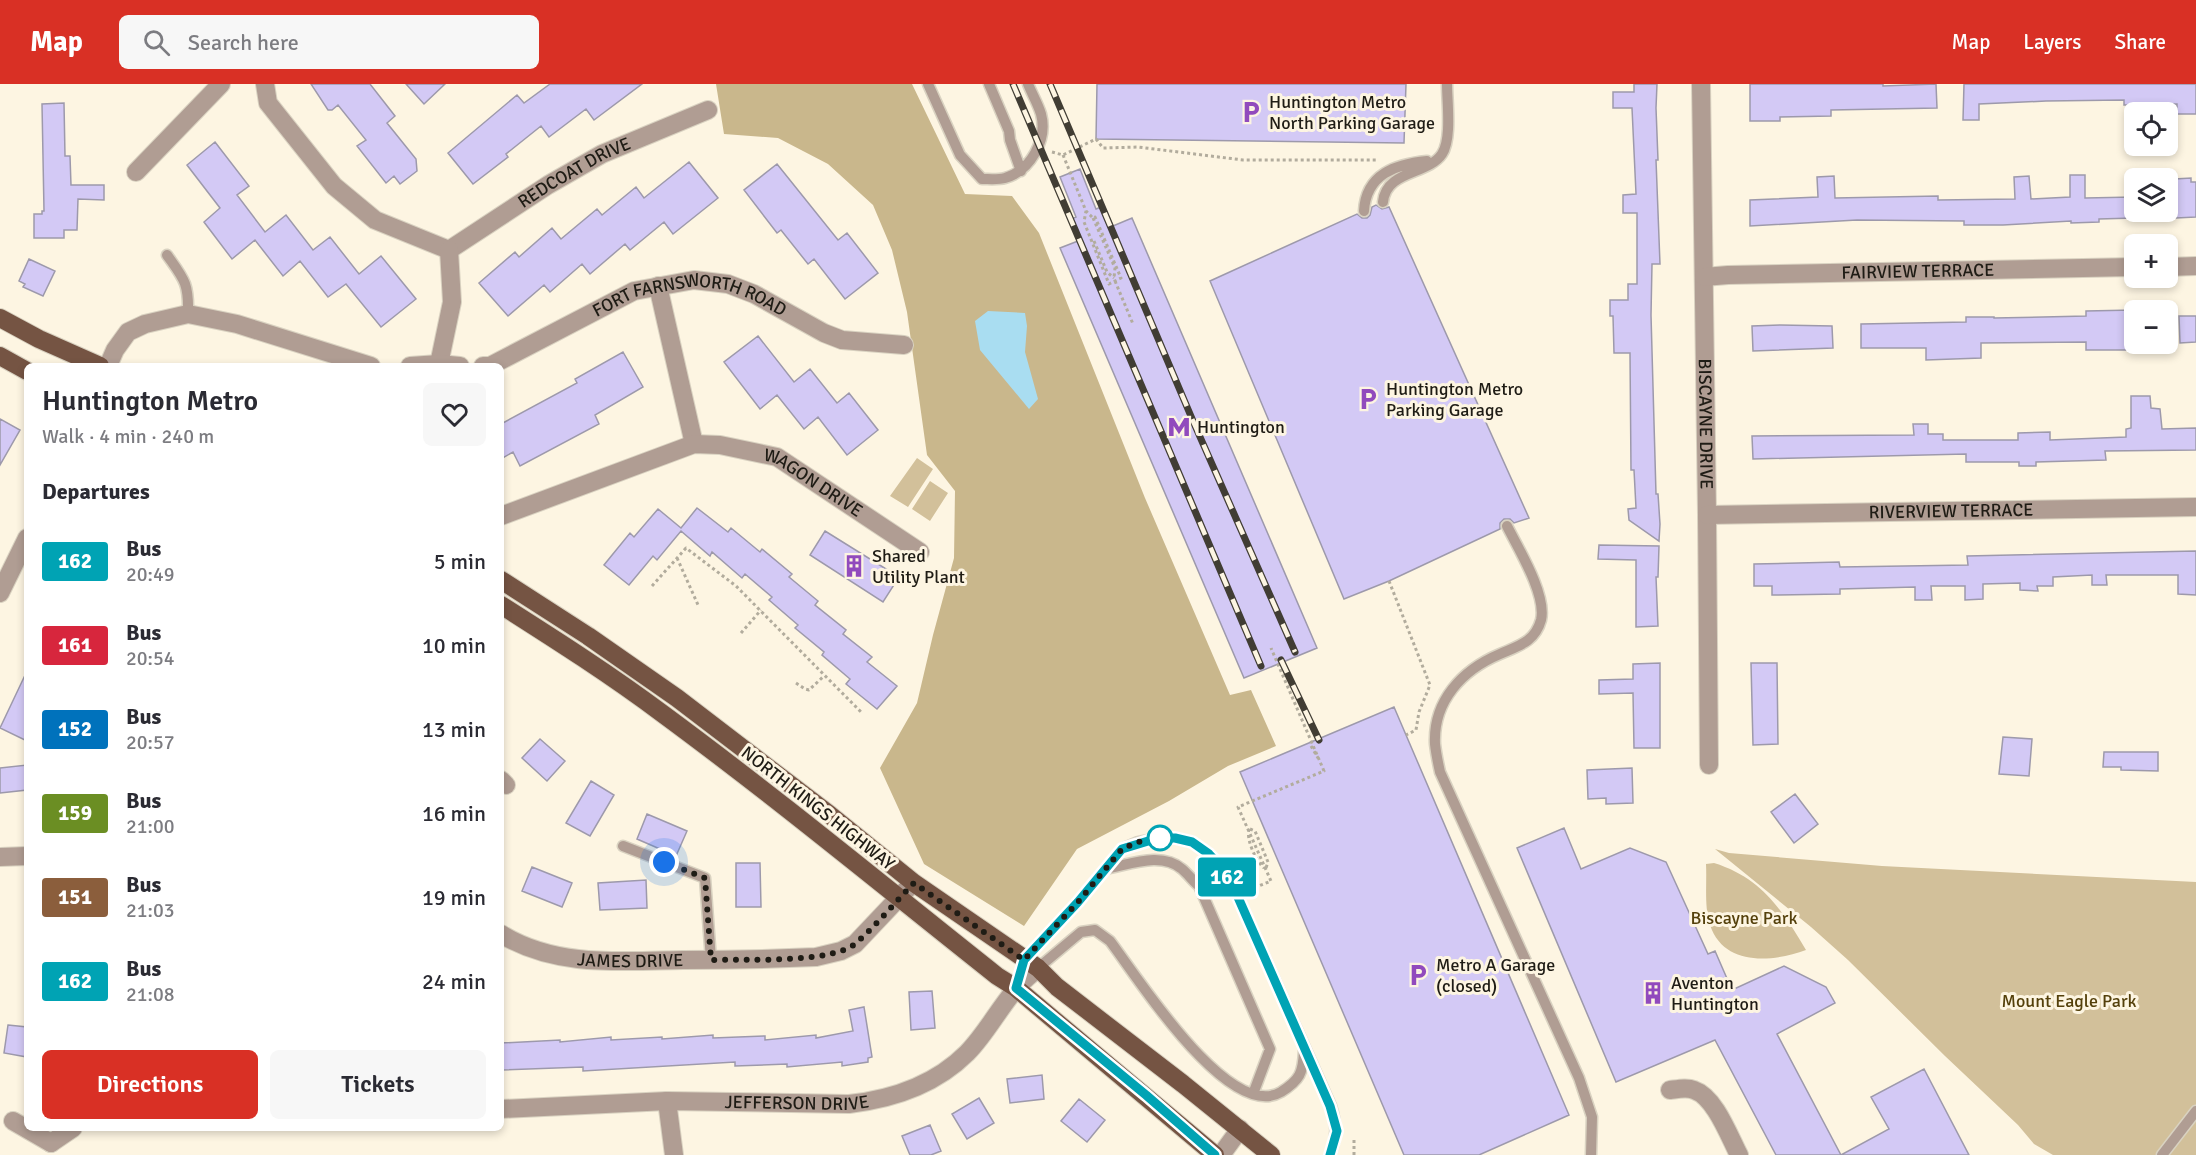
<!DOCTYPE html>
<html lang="en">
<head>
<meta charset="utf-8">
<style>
  body { margin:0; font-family:Signika,sans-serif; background:#f7f7f7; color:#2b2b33; height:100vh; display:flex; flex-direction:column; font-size:22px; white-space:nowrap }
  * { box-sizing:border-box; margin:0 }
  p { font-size:20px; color:#7c7c81 }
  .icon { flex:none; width:33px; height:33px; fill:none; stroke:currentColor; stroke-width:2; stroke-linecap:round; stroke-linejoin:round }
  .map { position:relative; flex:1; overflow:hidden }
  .drawer { position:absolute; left:24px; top:279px; width:480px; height:768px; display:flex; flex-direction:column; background:#fff; border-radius:9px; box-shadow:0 3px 9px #0003 }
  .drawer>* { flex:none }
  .badge { padding:0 12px; border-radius:4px; font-size:21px; line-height:39px }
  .tools { position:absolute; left:2124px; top:18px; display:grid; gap:12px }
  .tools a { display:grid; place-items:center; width:54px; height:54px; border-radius:9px; background:#fff; box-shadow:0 3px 9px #0003; font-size:30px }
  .you { position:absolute; width:30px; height:30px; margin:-15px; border:4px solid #fff; border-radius:50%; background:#1a73e8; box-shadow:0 0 0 9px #1a73e833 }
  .map>.badge { position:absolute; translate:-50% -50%; box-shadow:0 0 0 3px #fff }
  h2 { padding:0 18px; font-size:22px; line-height:54px }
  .round { display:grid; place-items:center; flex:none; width:63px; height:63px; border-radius:9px; background:#f7f7f7 }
  .summary { display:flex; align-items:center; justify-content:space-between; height:102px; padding:0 18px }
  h1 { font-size:28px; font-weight:600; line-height:45px }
  .primary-button { display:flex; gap:12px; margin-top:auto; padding:12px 18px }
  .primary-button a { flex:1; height:69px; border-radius:9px; background:#d93025; color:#fff; font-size:24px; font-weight:600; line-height:69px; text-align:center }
  .primary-button a+a { background:#f7f7f7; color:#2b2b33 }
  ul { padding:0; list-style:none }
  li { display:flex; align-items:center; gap:18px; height:84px; padding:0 18px }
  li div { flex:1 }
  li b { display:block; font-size:22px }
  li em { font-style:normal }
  li .badge { min-width:66px; font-weight:700; text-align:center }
  header { display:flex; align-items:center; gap:36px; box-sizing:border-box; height:84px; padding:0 30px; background:#d93025; color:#fff }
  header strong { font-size:28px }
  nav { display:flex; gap:33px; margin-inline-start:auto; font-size:21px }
  .search { width:420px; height:54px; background:#f7f7f7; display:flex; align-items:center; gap:15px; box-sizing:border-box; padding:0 21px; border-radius:9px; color:#7c7c81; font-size:22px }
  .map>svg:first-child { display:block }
  .green { fill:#d2c09a }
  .forest { fill:#c9b78c }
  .water { fill:#a9ddf1 }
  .building { fill:#d3c9f5; stroke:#9d99ab; stroke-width:1.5 }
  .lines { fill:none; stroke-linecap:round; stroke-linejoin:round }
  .lane-casing { stroke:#d9d2c1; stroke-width:13 }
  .street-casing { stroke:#d9d2c1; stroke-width:20 }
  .primary-casing { stroke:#d9d2c1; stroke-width:20 }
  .path { stroke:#b2ac9d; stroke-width:3; stroke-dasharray:3 3; stroke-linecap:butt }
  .lane { stroke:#b09d93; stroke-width:10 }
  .street { stroke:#b09d93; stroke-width:18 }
  .primary { stroke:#755443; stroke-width:18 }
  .rail-casing { stroke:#413d34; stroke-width:7 }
  .rail { stroke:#fdf5e2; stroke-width:4.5; stroke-dasharray:14; stroke-linecap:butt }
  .line-casing { stroke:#fff; stroke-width:14 }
  .line { stroke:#00a3b4; stroke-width:9 }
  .walk { stroke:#1f1c15; stroke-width:6; stroke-dasharray:0 10.8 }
  .stop-dot { fill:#fff; stroke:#00a3b4; stroke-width:3 }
  .labels { text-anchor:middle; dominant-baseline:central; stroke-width:6; stroke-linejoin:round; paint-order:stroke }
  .poi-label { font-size:18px; fill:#1f1c15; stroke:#fdf5e2; text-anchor:start }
  .street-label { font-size:18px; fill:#1f1c15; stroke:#fdf5e2 }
  .park-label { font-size:18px; fill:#54400b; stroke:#fdf5e2 }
</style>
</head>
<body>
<header>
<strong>Map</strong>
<div class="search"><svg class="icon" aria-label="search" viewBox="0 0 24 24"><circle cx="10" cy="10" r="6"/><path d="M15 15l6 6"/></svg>Search here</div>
<nav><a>Map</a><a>Layers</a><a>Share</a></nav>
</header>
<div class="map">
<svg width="2196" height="1071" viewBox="0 0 2196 1071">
  <rect width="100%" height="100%" fill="#fdf5e2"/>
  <path class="green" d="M917,374L933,385L908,423L890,412Z
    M930,397L948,409L930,437L912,425Z
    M1715,765L1729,769L1882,782L2196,798V1071H2053L2034,1060L2018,1041L1945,972L1848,876L1811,843Z
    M1714,779C1762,794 1782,826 1806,866C1773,878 1724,883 1710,841C1704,822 1707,800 1706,780Z"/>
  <path class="forest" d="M716,0H912L965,110L1012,112L1039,149L1145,414L1230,611L1251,606L1276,662L1228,682L1169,717L1077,765L1024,842L924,780L880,684L917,619L933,551L954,474L955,407L927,371L907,228L892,166L873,121L828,80L778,54L724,50Z"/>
  <path class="water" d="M988,227L1025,229L1027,242L1025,268L1038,315L1029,325L980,266L975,237Z"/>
  <path class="building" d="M311,0H370L395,32L387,39L416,75L417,87L400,100L394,92L386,99L357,62L366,56L338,21L332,26H328Z
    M406,0H445L424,20Z
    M550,0H642L594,36L586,25L549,53L541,42L506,70L508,73L473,100L448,69L517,11L524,19Z
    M1097,0H1406L1404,59L1096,55Z
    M1634,0H1657L1656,24L1658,76H1656L1660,180H1652L1651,231L1656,410H1658L1660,440L1659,457L1629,436L1628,425L1636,424L1634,386H1631L1630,269H1614L1613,232H1610V216H1628V200H1637V129H1623V111L1636,110L1632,24H1613V8H1634Z
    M1750,0H1883V2L1936,0L1937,24L1831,26V32L1780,33V37H1750Z
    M1964,0H2196V30H2177V20L2124,21V16L2046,17L1979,20V36H1963Z
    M64,19L65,72H70L71,101H104V116L78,115L77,146H64V154H34V130H42V127H44L42,20Z
    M215,58L249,102L237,111L265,148L286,131L313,166L330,153L359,190L381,172L416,215L381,243L346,200L328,213L300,177L283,192L255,156L232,175L204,138L220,124L187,81Z
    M689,78L718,114L673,150L664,138L630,166L625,160L590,190L582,180L550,208L544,201L508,232L479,199L515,168L519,173L552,144L561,155L597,125L602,131L636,103L644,114Z
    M777,80L838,156L847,149L878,189L845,215L814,175L808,180L781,146L777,149L744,106Z
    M1080,85L1096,125L1104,122L1113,142L1132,134L1317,564L1244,594L1060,164L1078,157L1069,136L1076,133L1060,93Z
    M2070,91H2085V114L2134,113V134L2099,135V138L2071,139V137L2003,141H1964V137L1857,136L1750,142V116L1818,113L1817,93L1834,92L1835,114L1938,112V116L2015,115L2014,93L2029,92L2031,115L2070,113Z
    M2191,94V98H2196V133L2176,134L2175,95Z
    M1376,121L1382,125L1389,123L1529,434L1514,439L1510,435H1504L1500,439V445L1389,497L1344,515L1210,197L1357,130L1362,134H1367L1370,131L1372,123Z
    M29,175L55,187L43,212L23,203L25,200L19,197Z
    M2134,226V266H2086V258L1981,259V274L1926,276V264H1861V240L1966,238V233H1994V234L2086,232V227Z
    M2179,232H2196V258L2180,259Z
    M1780,241L1832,242L1833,264L1753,267L1752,242Z
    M758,252L794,298L810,285L837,319L849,309L878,346L847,371L818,333L804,345L777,311L760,325L724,278Z
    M623,268L643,303L595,331L599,340L520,382L513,368L501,375V340L577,299L575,295Z
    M2131,312H2150L2151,324L2160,325L2162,345L2196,344V366L2105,367L2106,376L2036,378V382H2019V378H1966V370L1753,375L1752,352L1914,351L1913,340H1928V350H1943V356H2018V349L2050,348V356L2126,353V345L2131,344Z
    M0,335L20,346L0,381Z
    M697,424L728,448L731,444L760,468L762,465L792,490L789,493L818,517L815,521L846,546L843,550L872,573L867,578L897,602L877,625L846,600L850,595L822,571L824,568L795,544L798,541L769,516L772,513L745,490L742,494L712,468L710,472L681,447L657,476L653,472L629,501L604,481L630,449L634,453L658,425L681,444Z
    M825,447L899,493L883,518L810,471Z
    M1599,461L1659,462L1658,493H1656L1658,542L1636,543V476L1598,475Z
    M2196,467V511L2178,510V491H2106L2107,501H2092V491L2053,493V502H2037L2038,507L2020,506V499L1983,500V515L1965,516V502H1931L1932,516H1915V503L1840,505V510L1772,511V502H1754V480L1839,478L1840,483L1968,481L1967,472Z
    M1660,579V664H1634L1633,609L1599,610V596L1633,595V580Z
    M1751,579H1777L1778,660L1753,661Z
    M27,587V657L0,644Z
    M1394,623L1569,1031L1479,1071H1404L1240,688Z
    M2003,653L2032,655L2029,692L1999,690Z
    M540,655L565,677L547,697L522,674Z
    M2104,668H2158V687L2121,686V683H2103Z
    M27,681V706L0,709V684Z
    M1632,684L1633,719L1606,720V714L1588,715L1587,686Z
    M591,697L614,711L590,752L566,739Z
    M1795,710L1818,740L1794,759L1771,728Z
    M647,730L687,747L676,772L637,755Z
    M1564,744L1581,785L1630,764L1666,778L1708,870L1715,867L1732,906L1784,882L1826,903L1835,919L1777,950L1841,1071L1889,1045L1871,1013L1924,985L1969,1071H1776L1715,956L1616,998L1517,764Z
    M736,779H760L761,823H736Z
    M532,783L572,799L562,823L522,807Z
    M646,796L647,824L600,826L598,799Z
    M932,907L935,944L911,946L909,908Z
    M864,923L872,973L868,974V978L842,982V978L787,983V980L735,982V978L583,987V983L501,986V959L560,956V958L611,953V956L662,953V955L713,951V954L765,952V956L816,951V954L853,947L849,926Z
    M8,941L27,943V973L4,969Z
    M1042,991L1044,1015L1010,1019L1007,995Z
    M979,1014L994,1039L967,1055L952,1030Z
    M1079,1015L1105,1036L1087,1058L1061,1037Z
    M930,1041L941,1067L931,1071H910L902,1052Z"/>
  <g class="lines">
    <g class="lane-casing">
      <path id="lane" d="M928,0L960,71L982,95C989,95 998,96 1005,94C1030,87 1048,56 1041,30C1038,20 1032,10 1028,0
        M989,0L1009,47L1010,56L1021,87
        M1383,118C1386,86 1428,91 1442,70C1452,55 1447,18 1447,0
        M1364,127C1366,90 1396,80 1427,77
        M167,171C184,195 189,199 188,230
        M1507,442C1518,464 1547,511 1541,536C1535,558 1518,562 1500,570C1462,586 1433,617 1435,660C1436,669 1438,679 1440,688L1579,994L1592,1033L1591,1071
        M623,762L705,794L711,876
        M1105,785C1129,781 1161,767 1182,785C1188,790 1193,797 1199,802L1270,965L1253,1010
        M1038,884L1081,848L1095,846L1110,857C1136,891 1229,1039 1281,1008C1300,996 1303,989 1304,967
        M1018,899L1024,876L1078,818L1122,765L1138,758L1158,754H1175L1192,758L1209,770L1223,785L1237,811L1331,1022C1337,1041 1337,1053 1330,1071
        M2162,1071L2196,1027"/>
    </g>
    <g class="street-casing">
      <g id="street">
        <path id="s1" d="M265,0L268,19L334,102L375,136L449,166L548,101L602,70L708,26"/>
        <path id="s2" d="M1701,0L1707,431L1709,681"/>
        <path d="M136,88L221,0"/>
        <path d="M2168,183L2196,182"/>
        <path id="s3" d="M1704,193L1728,191L2134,183"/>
        <path d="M658,202L694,360"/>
        <path d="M439,280L452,218L449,166"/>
        <path d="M108,282L115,266L128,248L145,240L188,230L237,240L371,282"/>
        <path d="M410,282L439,280L460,282"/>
        <path id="s4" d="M483,282H490L634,207L694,196L728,200L754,210L824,249L842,256L904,261"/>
        <path id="s5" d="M1707,431L2196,423"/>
        <path id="s6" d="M501,432L694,360L720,361L777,373L920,468"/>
        <path d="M0,509L27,454"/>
        <path d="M501,696L506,701"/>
        <path d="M0,773L27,772"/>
        <path id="s7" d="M501,850C556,884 622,877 683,876C728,876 772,875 816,873L841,867L855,860L908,804"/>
        <path d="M1670,1006C1678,1005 1687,1003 1694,1006C1715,1013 1729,1052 1739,1071"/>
        <path d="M667,1017L674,1071"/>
        <path id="s8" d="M501,1025L667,1017L849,1020C893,1015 935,1001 967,969C985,951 998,926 1015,906C1021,898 1030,891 1038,884"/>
        <path d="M13,1037L51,1059"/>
        <path d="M51,1059L73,1044"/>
        <path d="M1221,1071L1240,1045"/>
      </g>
    </g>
    <g class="primary-casing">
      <path id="primary" d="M0,234L39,255L100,282
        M0,272L27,287
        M501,496L588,552L677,614L830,731L914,799L1038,884L1057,903L1183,1000L1271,1071
        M501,521C556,556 611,591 663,630C777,714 886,804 997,892L1016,904L1215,1071"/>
    </g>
    <path class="path" d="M1052,68L1063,71L1096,55L1103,64L1138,63L1243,76H1378
      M1063,71L1086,127L1093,134L1095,133L1121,194L1109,200L1084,138L1086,127
      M1093,134L1115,184L1114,194
      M1094,157L1107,188L1114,194
      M1115,197L1133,240
      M677,474L699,523
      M1389,497L1430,601L1419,628L1416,646L1406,651
      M652,502L686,464L736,502L861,628
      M741,549L761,526
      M796,599L805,605L809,606L824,592
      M1311,662L1318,674
      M1249,745C1246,756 1256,777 1264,784
      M1250,745L1255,747L1268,778L1266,784
      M1249,806L1271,797L1238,723L1324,687L1271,564
      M1354,1071V1055"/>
    <use href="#lane" class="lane"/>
    <use href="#street" class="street"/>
    <use href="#primary" class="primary"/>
    <g class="rail-casing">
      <path id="rail" d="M1013,0L1261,582
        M1050,0L1193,337L1295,568
        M1281,576L1319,656"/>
    </g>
    <use href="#rail" class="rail"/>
  </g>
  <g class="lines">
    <g class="line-casing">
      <path id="line" d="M1215,1071L1146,1011L1016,904L1024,876L1078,818L1122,765L1158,754H1175L1192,758L1209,770L1223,785L1237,811L1330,1022L1337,1047L1330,1071"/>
    </g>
    <use href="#line" class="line"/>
    <path class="walk" d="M664,778L705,794L711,876C745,875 832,880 856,859C877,841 895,818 914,799L1024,876L1078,818L1122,765L1138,758L1160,754"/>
  </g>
  <defs>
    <g id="parking-bare" transform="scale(1.8)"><path d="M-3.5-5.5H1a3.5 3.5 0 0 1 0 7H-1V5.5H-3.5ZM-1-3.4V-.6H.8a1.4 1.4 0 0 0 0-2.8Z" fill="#914abd" stroke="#fdf5e2" stroke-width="2.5" paint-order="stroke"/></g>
    <g id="metro-bare" transform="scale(1.8)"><path d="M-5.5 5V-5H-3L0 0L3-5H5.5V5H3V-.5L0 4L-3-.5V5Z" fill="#914abd" stroke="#fdf5e2" stroke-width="2.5" paint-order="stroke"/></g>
    <g id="building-bare" transform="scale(1.8)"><path d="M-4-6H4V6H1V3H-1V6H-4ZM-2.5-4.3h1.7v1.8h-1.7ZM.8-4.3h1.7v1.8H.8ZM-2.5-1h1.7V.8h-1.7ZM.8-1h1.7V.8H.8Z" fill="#914abd" stroke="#fdf5e2" stroke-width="2.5" paint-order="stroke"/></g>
  </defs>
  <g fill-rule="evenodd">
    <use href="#parking-bare" x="1251" y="28"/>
    <use href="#parking-bare" x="1368" y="315"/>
    <use href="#metro-bare" x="1179" y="343"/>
    <use href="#building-bare" x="854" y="482"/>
    <use href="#parking-bare" x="1418" y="891"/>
    <use href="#building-bare" x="1653" y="909"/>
  </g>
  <circle class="stop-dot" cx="1160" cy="754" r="12"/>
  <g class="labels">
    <g class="poi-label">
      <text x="1269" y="18">Huntington Metro<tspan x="1269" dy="21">North Parking Garage</tspan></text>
      <text x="1386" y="305">Huntington Metro<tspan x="1386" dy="21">Parking Garage</tspan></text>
      <text x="1197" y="343">Huntington</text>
      <text x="872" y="472">Shared<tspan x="872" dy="21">Utility Plant</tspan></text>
      <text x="1436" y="881">Metro A Garage<tspan x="1436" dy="21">(closed)</tspan></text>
      <text x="1671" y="899">Aventon<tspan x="1671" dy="21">Huntington</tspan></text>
    </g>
    <g class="street-label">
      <text stroke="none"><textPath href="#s1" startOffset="406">REDCOAT DRIVE</textPath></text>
      <text stroke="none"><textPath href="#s3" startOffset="214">FAIRVIEW TERRACE</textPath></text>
      <text stroke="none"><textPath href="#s4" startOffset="226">FORT FARNSWORTH ROAD</textPath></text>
      <text stroke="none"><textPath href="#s2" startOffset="340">BISCAYNE DRIVE</textPath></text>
      <text stroke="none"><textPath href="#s6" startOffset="334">WAGON DRIVE</textPath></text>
      <text stroke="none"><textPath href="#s5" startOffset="244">RIVERVIEW TERRACE</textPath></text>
      <text transform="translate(818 724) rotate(38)">NORTH KINGS HIGHWAY</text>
      <text stroke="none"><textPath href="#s7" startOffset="134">JAMES DRIVE</textPath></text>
      <text stroke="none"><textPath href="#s8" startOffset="296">JEFFERSON DRIVE</textPath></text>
    </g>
    <g class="park-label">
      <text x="1744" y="834">Biscayne Park</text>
      <text x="2069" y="917">Mount Eagle Park</text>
    </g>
  </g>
</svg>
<div class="tools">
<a><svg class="icon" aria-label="locate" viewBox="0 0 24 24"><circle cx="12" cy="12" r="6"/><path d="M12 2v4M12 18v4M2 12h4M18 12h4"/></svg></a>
<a><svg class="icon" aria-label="layers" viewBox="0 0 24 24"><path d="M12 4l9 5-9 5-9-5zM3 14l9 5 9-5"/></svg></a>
<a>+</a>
<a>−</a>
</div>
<div class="you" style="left:664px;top:778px"></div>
<b class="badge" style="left:1227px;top:793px;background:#00a3b4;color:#fff">162</b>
<section class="drawer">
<div class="summary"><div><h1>Huntington Metro</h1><p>Walk · 4 min · 240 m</p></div><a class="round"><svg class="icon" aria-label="heart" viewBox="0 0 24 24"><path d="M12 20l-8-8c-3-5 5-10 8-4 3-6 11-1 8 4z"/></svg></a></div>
<h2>Departures</h2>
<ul>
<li><span class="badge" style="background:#00a3b4;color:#fff">162</span><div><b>Bus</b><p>20:49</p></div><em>5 min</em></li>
<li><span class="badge" style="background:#d7263d;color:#fff">161</span><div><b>Bus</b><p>20:54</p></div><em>10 min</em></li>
<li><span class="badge" style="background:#0072bc;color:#fff">152</span><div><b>Bus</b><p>20:57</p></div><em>13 min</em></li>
<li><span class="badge" style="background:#6b8e23;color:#fff">159</span><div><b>Bus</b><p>21:00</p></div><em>16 min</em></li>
<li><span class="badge" style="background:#8b5e3c;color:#fff">151</span><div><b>Bus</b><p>21:03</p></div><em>19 min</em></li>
<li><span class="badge" style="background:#00a3b4;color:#fff">162</span><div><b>Bus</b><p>21:08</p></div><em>24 min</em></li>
</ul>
<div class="primary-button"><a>Directions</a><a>Tickets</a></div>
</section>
</div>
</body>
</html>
